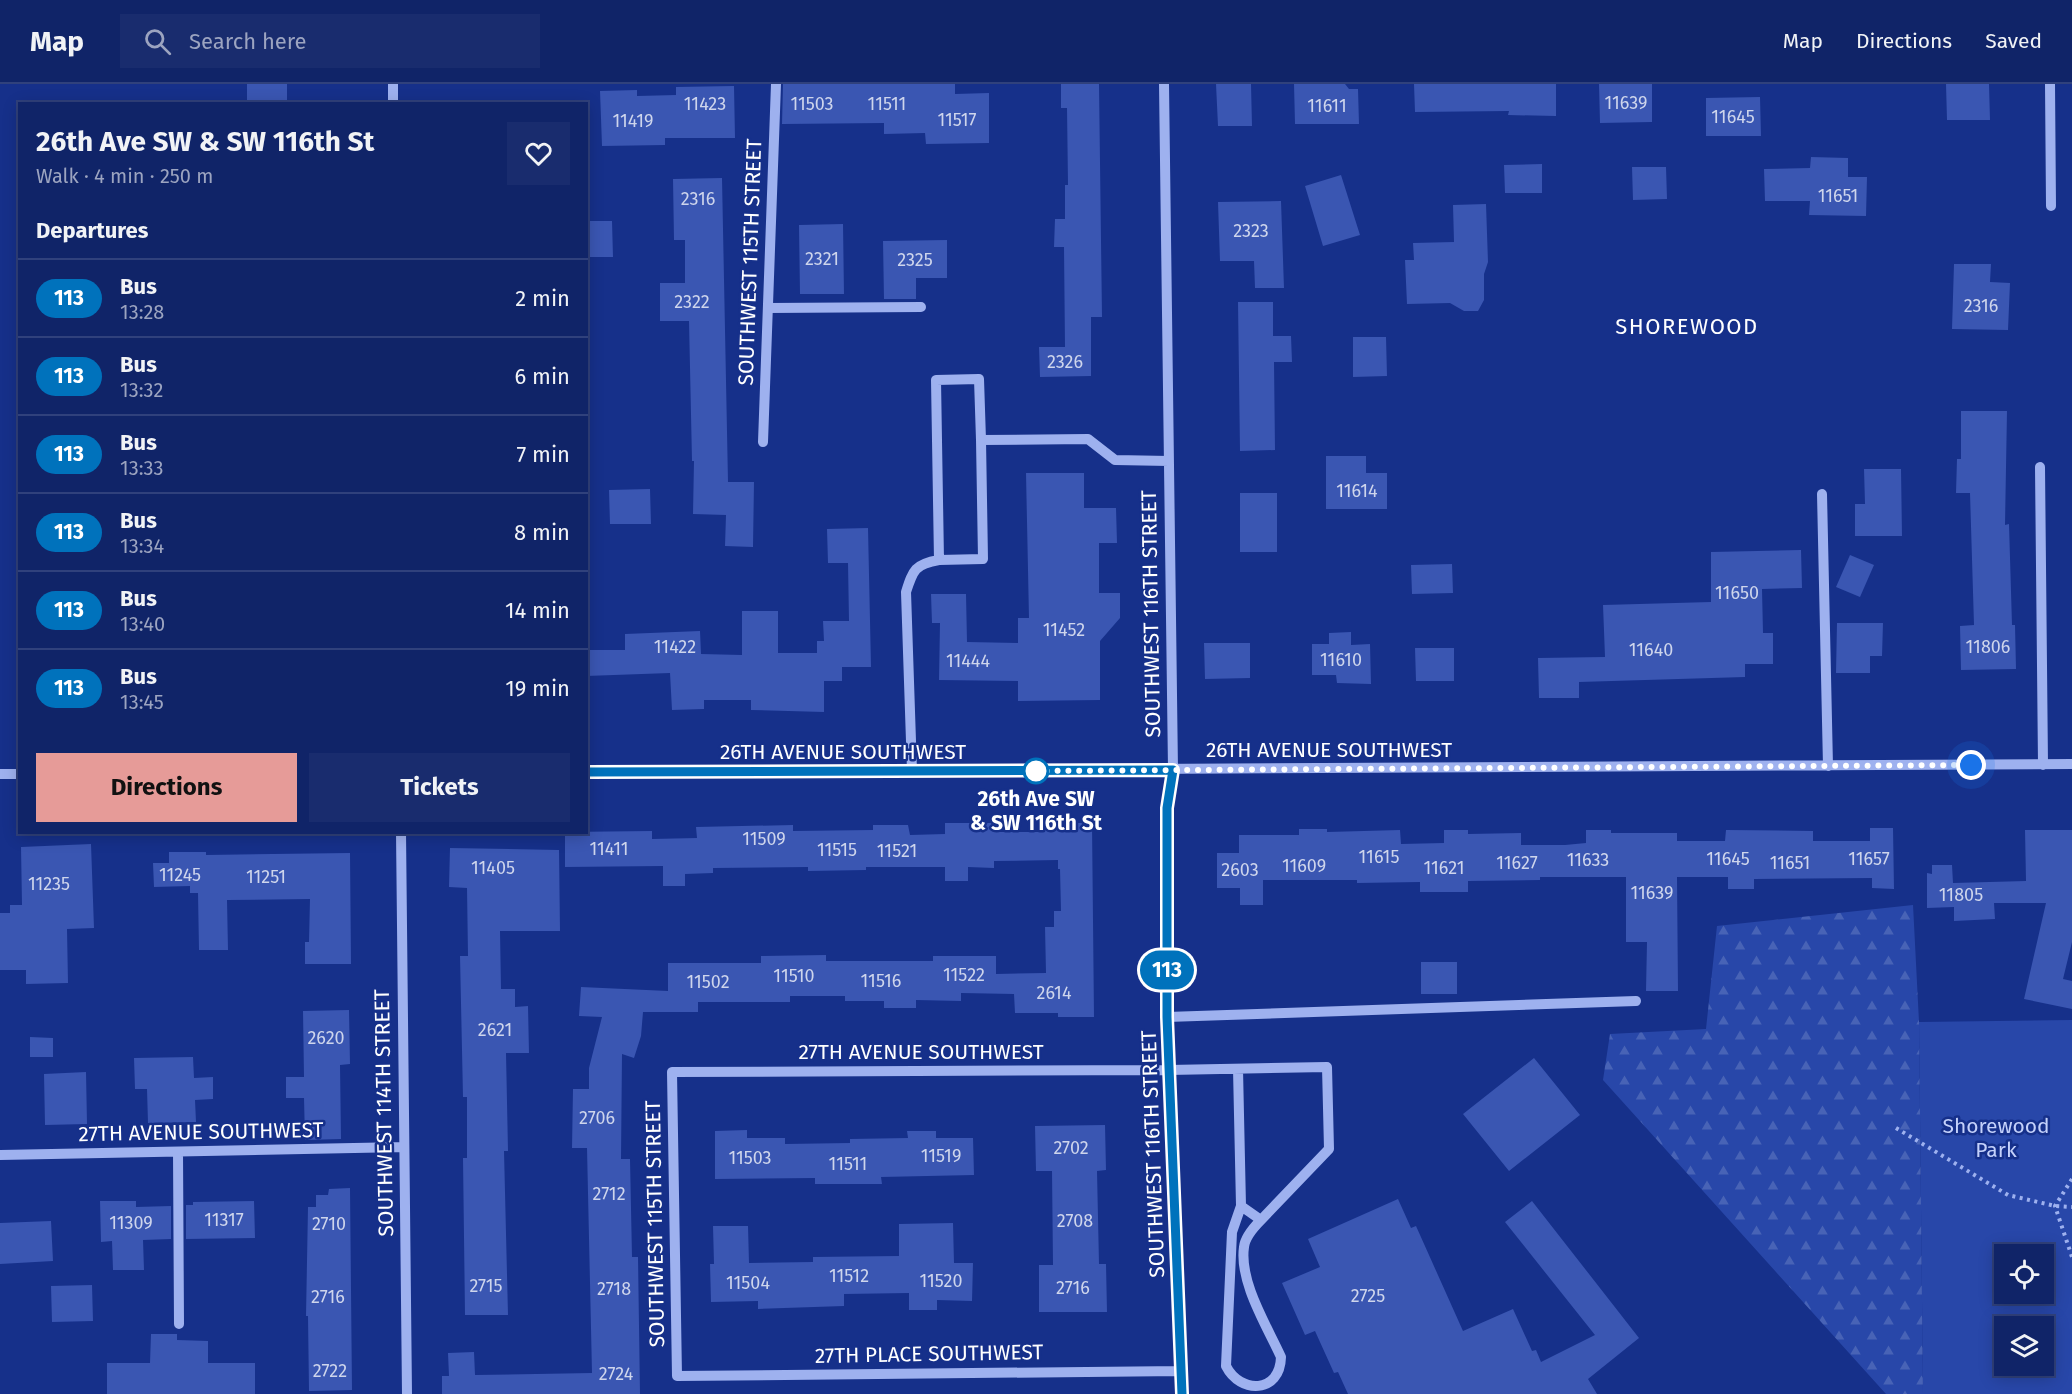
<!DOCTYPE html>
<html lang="en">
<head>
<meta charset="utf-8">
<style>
  body { margin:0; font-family:"Fira Sans",sans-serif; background:#192c6e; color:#f1f3f6; height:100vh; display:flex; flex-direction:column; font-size:22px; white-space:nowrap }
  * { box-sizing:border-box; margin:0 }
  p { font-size:20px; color:#9ca4c0 }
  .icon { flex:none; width:33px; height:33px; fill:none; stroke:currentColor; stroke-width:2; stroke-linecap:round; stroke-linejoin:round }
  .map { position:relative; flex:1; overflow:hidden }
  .details { position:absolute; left:18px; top:18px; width:570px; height:732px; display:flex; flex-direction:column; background:#102468; border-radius:0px; box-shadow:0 3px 15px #0003,0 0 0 2px #30417c }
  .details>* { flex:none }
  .badge { padding:0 12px; border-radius:20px; font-size:21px; line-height:39px }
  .controls { position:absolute; left:1994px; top:1160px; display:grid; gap:12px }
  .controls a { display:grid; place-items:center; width:60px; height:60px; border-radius:0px; background:#102468; box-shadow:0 3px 15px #0003,0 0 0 2px #30417c; font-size:30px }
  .you { position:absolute; width:30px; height:30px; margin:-15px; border:4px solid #fff; border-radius:50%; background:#1a73e8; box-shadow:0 0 0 9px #1a73e833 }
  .map>.badge { position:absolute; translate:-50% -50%; box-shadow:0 0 0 3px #fff }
  h2 { padding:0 18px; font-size:22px; line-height:54px }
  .round { display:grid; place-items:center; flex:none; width:63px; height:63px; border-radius:0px; background:#192c6e }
  .summary { display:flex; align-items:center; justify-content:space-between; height:102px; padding:0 18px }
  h1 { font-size:28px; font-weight:700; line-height:45px }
  .primary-button { display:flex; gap:12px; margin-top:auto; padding:12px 18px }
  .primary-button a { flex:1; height:69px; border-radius:0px; background:#e69b98; color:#111; font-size:24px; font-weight:700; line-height:69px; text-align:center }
  .primary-button a+a { background:#192c6e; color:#f1f3f6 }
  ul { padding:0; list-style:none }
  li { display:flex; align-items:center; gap:18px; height:78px; padding:0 18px; border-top:2px solid #30417c }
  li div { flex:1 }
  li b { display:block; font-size:22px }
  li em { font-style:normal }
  li .badge { min-width:66px; font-weight:700; text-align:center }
  header { display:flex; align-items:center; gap:36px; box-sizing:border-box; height:84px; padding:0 30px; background:#102468; border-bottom:2px solid #30417c }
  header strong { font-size:28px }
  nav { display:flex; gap:33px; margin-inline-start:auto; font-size:21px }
  .search { width:420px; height:54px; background:#192c6e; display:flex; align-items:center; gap:15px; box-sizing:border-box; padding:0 21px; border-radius:0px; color:#9ca4c0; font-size:22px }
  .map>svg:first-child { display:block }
  .green { fill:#2847a9; fill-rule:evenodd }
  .forest { fill:url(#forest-firs) }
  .building { fill:#3a56b2 }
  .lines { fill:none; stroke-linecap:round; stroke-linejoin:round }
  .path { stroke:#9eb1ef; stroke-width:4; stroke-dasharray:3 4.5; stroke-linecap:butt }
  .minor { stroke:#9eb1ef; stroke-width:10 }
  .line-casing { stroke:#fff; stroke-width:14 }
  .line { stroke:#0072bc; stroke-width:9 }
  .walk { stroke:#fff; stroke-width:6; stroke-dasharray:0 10.8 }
  .stop-dot { fill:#fff; stroke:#0072bc; stroke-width:3 }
  .labels { text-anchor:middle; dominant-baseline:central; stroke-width:5; stroke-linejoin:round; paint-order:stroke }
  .number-label { font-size:18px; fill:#ced5ec }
  .street-label { font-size:21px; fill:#fff; stroke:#16308a }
  .stop-label { font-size:21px; font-weight:bold; fill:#fff; stroke:#16308a }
  .park-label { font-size:21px; fill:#c4d1fb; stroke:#16308a }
  .neighbourhood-label { font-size:22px; letter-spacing:1.5px; fill:#fff; stroke:#16308a }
</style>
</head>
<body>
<header>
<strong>Map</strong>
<div class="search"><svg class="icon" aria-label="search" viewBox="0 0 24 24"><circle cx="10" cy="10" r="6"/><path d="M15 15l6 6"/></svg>Search here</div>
<nav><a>Map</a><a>Directions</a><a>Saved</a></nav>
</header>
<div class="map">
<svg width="2072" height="1310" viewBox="0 0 2072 1310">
  <defs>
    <pattern id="forest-firs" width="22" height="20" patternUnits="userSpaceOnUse" patternTransform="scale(1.5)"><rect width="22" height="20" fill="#2847a9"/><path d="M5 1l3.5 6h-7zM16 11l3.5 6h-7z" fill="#4863b6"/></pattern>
  </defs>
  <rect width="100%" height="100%" fill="#16308a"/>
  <path class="green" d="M2072,936V1310H1923L1919,938ZM2004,1170H2043V1209H2004ZM2004,1242H2043V1281H2004Z"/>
  <path class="forest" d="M1913,821L1919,938L1923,1310H1886L1603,996L1610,950L1706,945L1717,842Z"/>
  <path class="building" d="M247,0H287V20H247Z
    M783,0H955V10L989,9V59L926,60L925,49L884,50V39L782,40Z
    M1061,0H1099L1102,233H1091V292L1040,293L1039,263H1065L1064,163H1054L1055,135H1065V101H1068L1067,24H1061Z
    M1216,0H1251L1252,42H1218Z
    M1294,0H1345L1349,5H1358L1359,40H1295Z
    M1414,0H1556V32L1508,31L1509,27L1415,28Z
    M1599,0H1652V38L1600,39Z
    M1946,0H1989L1990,36H1947Z
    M734,2L735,54H665V61L602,62L600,7L637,6V12L676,11V3Z
    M1760,13L1761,52H1706V14Z
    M1811,73L1848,74V93H1867L1866,132L1809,131L1810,117H1765L1764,85L1810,84Z
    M1542,80V109H1505L1504,81Z
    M1632,83H1666L1667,115L1633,116Z
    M1341,91L1360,151L1323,162L1305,102Z
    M722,94L728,398H754L753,463L725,462L726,431L693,430L694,377H692L689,237H660V199H685V156H674L673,95Z
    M1281,117L1284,204H1255L1254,177H1220L1218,118Z
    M1486,120L1488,178L1484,190V216L1478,227H1464L1450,219L1407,220L1405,176H1414L1413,159L1454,158L1453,121Z
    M586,137H612L613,173H586Z
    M843,140L844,210H800L799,141Z
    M947,156V194H916V215H884L883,157Z
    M1954,180H1991L1990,198L2010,199L2008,246L1952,245Z
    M1238,218H1273V252H1291L1292,278H1274L1275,366L1240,367Z
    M1353,253H1386L1387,292L1353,293Z
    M1961,327H2007L2005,441L2009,440L2012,541H2015L2016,585L1961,586L1960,542L1974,541L1970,409H1956L1957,375H1961Z
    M1326,372H1366V389H1387V425H1326Z
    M1864,385H1901L1902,452H1855V420H1865Z
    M1026,389H1084V424H1116L1117,459H1099V509H1120V534L1100,557V616L1018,617V597L939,596L940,539H932L931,510H966L967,558L1018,559V534H1029Z
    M650,405L651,440H610L609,406Z
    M1240,409H1277V468H1240Z
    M868,444L871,583H842V597H824V628L751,626V616H704V625L672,626L670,589L586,592V566H625V550L700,547L701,570L742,571V527H778V569H817V557H824L823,537H849L848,479H828L827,445Z
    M1801,466L1802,504L1762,505L1763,549H1773V580H1745V593L1579,598V614H1539L1538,574L1605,573L1603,521L1711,518V468Z
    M1850,471L1874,481L1860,513L1836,503Z
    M1452,480L1453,509L1412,510L1411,481Z
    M1837,539H1883L1882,572H1870V589H1836Z
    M1351,548V561L1370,560L1371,600L1337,599L1336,591H1312V560H1329V549Z
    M1204,559H1250V594L1205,595Z
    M1415,564H1454V597H1416Z
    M945,739H994V748H1041V739H1092L1094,933H1058V929H1015L1014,910L961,909V917L916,916V924H884V917H845V912H790V918H698V928H643L641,952L634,974L622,970L621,1075H630L632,1173H638L640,1310H442V1292H449L448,1269L474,1268L475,1291L592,1289L587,1064H572L573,1005H589V984L602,933L579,932L581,903L668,907V879H761V872L826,871V877H933V872H996V890L1046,889L1045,843H1054V827H1061L1060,785H1058V776L994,777V784L968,783V797H945V783H866V786L808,787V783L713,784V789L685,790V802H663V782L565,783V748L652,747V755L697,754L696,743L793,741V747L873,746V741H908L910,751L945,750Z
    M1870,744H1893L1894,805L1872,804V794L1754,795V805H1728V793H1677L1678,907H1646L1647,858H1626V793H1540V796L1468,797V808H1420V798L1357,799V796H1263V821H1240V804H1217V769H1239V751H1299V745H1327V748L1400,746L1401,760L1444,759V746H1468V750L1521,749V761H1565L1586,759V746H1611V749H1677V757H1725L1726,746L1813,747V757H1870Z
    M2025,746H2072V858L2063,895L2072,897V925L2024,915L2046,819H1994L1995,835L1954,837V823L1927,824V789L1932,790V781H1952L1953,799L2026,797Z
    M91,760L94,844L67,845L68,899L26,900V886H0V829H10V821H22L21,763Z
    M450,764L559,766L560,847H500L501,905H515V923L528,922L529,969H506L508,1067H504L508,1231H465L463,1074H467V1013H463L460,872H468L467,804L449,803Z
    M169,768H206V771L350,769L351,880H305V858H309L310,815L227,816L228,866H199L198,809H190V802L154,803L153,779H169Z
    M1421,878H1457V910H1421Z
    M349,926L350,980L340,981L341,1055L305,1056L304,1014H286V993H304L303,927Z
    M30,953L53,954V973H30Z
    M193,973L194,994L213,993V1015L195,1016L196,1038L148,1039L147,1005H135L134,974Z
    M1534,974L1580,1031L1509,1087L1463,1030Z
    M86,988L87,1040L45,1041L44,990Z
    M1105,1041L1106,1086L1097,1087L1099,1180H1106L1107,1228H1039V1181H1053L1052,1087H1036L1035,1042Z
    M747,1046V1054H785V1060L850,1059V1055L908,1054L907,1047H936V1054H973L974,1091L881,1093L882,1100H815V1094L715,1095V1047Z
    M350,1104L352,1306L309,1307L308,1232H306L308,1123H316V1111H328L329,1105Z
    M1398,1115L1411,1144L1416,1142L1463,1247L1513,1225L1532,1267L1536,1266L1541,1278L1595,1251L1505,1138L1532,1117L1639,1254L1588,1295L1597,1310H1348L1338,1288L1334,1289L1315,1247L1305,1251L1282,1199L1320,1183L1308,1155Z
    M100,1117H136V1123L171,1122V1155L143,1156L144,1186H113L112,1157L101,1158Z
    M254,1117L255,1154L186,1155V1121H193V1118Z
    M51,1137L53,1177L0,1180V1139Z
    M953,1139L954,1179H973L972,1217L937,1216V1226H909V1209L844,1210V1222L758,1225V1217L711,1218L710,1180H714L713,1142H748L749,1179L813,1178V1173L899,1172V1140Z
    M92,1201L93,1237L52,1238L51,1202Z
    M151,1250H177V1256L208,1257V1279H255V1310H107V1279H150Z"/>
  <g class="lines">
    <path class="path" d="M1896,1044L2008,1111L2055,1122L2072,1123
      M2072,1095L2055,1122L2072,1173"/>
    <path class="minor" d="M393,0V20
      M1164,0L1173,686L1167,724V933L1181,1310
      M2050,0L2051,122
      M768,224L921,223
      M763,358L776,0
      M2040,383L2043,681
      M1822,410L1828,682
      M939,476L983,475L981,356
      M912,687L906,508C913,486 915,480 939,476L936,296L979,295L981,356L1088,355L1115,376L1169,377
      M586,688L2072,680
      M0,690H20
      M401,748L407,1310
      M1167,933L1636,917
      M178,1068L179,1240
      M0,1071L404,1063
      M1241,1122L1261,1136
      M1181,1287L677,1292L672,988L1169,986C1222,985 1275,984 1327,983L1329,1065L1261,1136C1254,1143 1245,1153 1244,1163C1239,1198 1267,1242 1281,1273C1280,1310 1240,1310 1226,1282L1232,1148L1241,1122L1238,985"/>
  </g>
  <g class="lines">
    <g class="line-casing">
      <path id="line" d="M586,688L1173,686L1167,724V933L1182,1310"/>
    </g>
    <use href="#line" class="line"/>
    <path class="walk" d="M1036,687L1971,681"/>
  </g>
  <circle class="stop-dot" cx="1036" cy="687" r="12"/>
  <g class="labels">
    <g class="number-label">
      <text x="1626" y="19">11639</text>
      <text x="705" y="20">11423</text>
      <text x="812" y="20">11503</text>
      <text x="887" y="20">11511</text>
      <text x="1327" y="22">11611</text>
      <text x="1733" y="33">11645</text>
      <text x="957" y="36">11517</text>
      <text x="633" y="37">11419</text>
      <text x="1838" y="112">11651</text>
      <text x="698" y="115">2316</text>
      <text x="1251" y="147">2323</text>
      <text x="822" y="175">2321</text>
      <text x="915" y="176">2325</text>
      <text x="692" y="218">2322</text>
      <text x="1981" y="222">2316</text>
      <text x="1065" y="278">2326</text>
      <text x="1357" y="407">11614</text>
      <text x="1737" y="509">11650</text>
      <text x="1064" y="546">11452</text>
      <text x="675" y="563">11422</text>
      <text x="1988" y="563">11806</text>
      <text x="1651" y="566">11640</text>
      <text x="1341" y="576">11610</text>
      <text x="968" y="577">11444</text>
      <text x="764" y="755">11509</text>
      <text x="609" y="765">11411</text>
      <text x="837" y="766">11515</text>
      <text x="897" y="767">11521</text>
      <text x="1379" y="773">11615</text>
      <text x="1728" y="775">11645</text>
      <text x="1869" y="775">11657</text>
      <text x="1588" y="776">11633</text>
      <text x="1517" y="779">11627</text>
      <text x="1790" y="779">11651</text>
      <text x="1304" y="782">11609</text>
      <text x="493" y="784">11405</text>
      <text x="1444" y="784">11621</text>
      <text x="1240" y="786">2603</text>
      <text x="180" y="791">11245</text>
      <text x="266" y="793">11251</text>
      <text x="49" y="800">11235</text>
      <text x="1652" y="809">11639</text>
      <text x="1961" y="811">11805</text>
      <text x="964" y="891">11522</text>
      <text x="794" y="892">11510</text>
      <text x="881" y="897">11516</text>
      <text x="708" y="898">11502</text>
      <text x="1054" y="909">2614</text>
      <text x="495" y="946">2621</text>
      <text x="326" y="954">2620</text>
      <text x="597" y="1034">2706</text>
      <text x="1071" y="1064">2702</text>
      <text x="941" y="1072">11519</text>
      <text x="750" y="1074">11503</text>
      <text x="848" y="1080">11511</text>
      <text x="609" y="1110">2712</text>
      <text x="224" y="1136">11317</text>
      <text x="1075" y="1137">2708</text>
      <text x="131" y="1139">11309</text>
      <text x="329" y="1140">2710</text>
      <text x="849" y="1192">11512</text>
      <text x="941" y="1197">11520</text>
      <text x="748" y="1199">11504</text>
      <text x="486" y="1202">2715</text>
      <text x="1073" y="1204">2716</text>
      <text x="614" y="1205">2718</text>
      <text x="1368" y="1212">2725</text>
      <text x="328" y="1213">2716</text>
      <text x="330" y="1287">2722</text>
      <text x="616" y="1290">2724</text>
    </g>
    <g class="street-label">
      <text transform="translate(750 178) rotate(-88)">SOUTHWEST 115TH STREET</text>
      <text transform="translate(1151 530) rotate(-91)">SOUTHWEST 116TH STREET</text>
      <text x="1329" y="666">26TH AVENUE SOUTHWEST</text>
      <text x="843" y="668">26TH AVENUE SOUTHWEST</text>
      <text x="921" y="968">27TH AVENUE SOUTHWEST</text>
      <text transform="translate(384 1029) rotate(-91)">SOUTHWEST 114TH STREET</text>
      <text transform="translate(201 1048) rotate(-1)">27TH AVENUE SOUTHWEST</text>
      <text transform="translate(1153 1070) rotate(-92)">SOUTHWEST 116TH STREET</text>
      <text transform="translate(655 1140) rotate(-91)">SOUTHWEST 115TH STREET</text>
      <text transform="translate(929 1270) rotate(-1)">27TH PLACE SOUTHWEST</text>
    </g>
    <g class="stop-label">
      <text x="1036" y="715">26th Ave SW<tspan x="1036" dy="24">&amp; SW 116th St</tspan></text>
    </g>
    <g class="park-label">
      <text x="1996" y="1042">Shorewood<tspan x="1996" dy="24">Park</tspan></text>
    </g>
    <g class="neighbourhood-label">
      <text x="1687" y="242">SHOREWOOD</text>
    </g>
  </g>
</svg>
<div class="controls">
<a><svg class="icon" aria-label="locate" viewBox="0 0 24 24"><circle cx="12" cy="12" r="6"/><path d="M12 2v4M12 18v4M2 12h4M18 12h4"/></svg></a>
<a><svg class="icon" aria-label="layers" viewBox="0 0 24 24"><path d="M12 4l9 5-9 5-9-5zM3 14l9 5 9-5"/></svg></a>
</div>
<div class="you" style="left:1971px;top:681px"></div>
<b class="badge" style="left:1167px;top:886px;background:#0072bc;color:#fff">113</b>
<section class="details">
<div class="summary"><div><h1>26th Ave SW &amp; SW 116th St</h1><p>Walk · 4 min · 250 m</p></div><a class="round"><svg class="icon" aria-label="heart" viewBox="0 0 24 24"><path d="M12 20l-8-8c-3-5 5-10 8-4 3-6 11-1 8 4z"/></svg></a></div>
<h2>Departures</h2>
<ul>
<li><span class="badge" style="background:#0072bc;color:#fff">113</span><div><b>Bus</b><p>13:28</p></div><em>2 min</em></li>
<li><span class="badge" style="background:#0072bc;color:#fff">113</span><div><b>Bus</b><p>13:32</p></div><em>6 min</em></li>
<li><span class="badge" style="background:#0072bc;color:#fff">113</span><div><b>Bus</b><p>13:33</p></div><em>7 min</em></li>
<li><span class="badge" style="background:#0072bc;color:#fff">113</span><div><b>Bus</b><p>13:34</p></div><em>8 min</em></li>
<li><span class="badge" style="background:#0072bc;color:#fff">113</span><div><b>Bus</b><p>13:40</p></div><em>14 min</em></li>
<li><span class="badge" style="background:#0072bc;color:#fff">113</span><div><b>Bus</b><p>13:45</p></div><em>19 min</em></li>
</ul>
<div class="primary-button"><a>Directions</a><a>Tickets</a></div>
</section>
</div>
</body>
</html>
